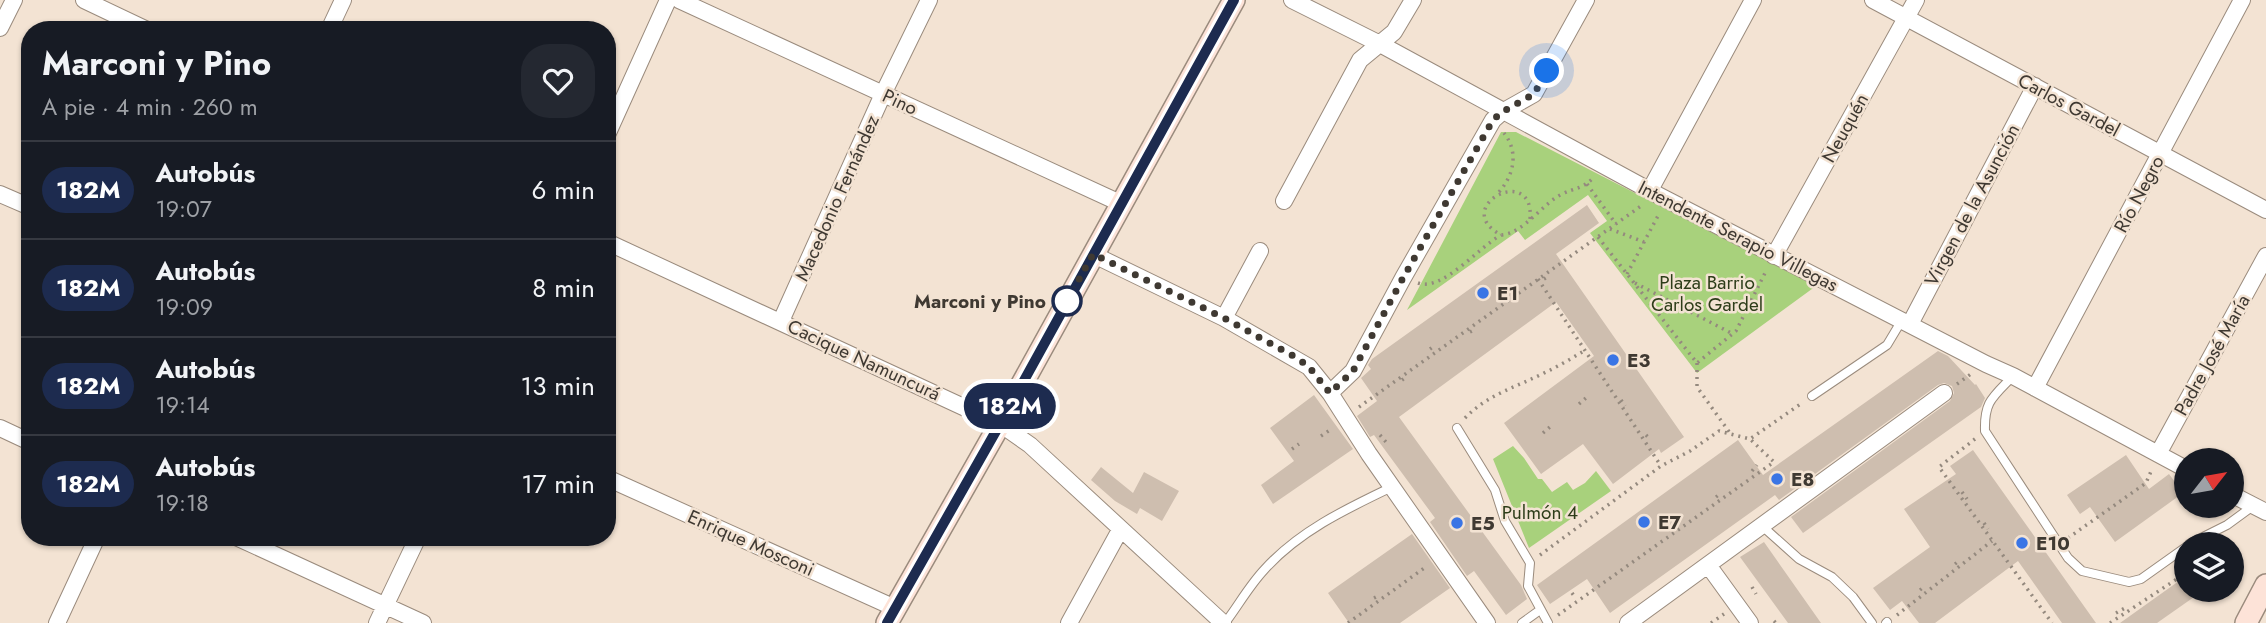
<!DOCTYPE html>
<html lang="es">
<head>
<meta charset="utf-8">
<style>
  body { margin:0; font-family:Jost,sans-serif; background:#242831; color:#f1f3f6; height:100vh; display:flex; flex-direction:column; font-size:26px; white-space:nowrap }
  * { box-sizing:border-box; margin:0 }
  p { font-size:23px; color:#9ea1a6 }
  .icon { flex:none; width:38px; height:38px; fill:none; stroke:currentColor; stroke-width:2; stroke-linecap:round; stroke-linejoin:round }
  .map { position:relative; flex:1; overflow:hidden }
  .sheet { position:absolute; left:21px; top:21px; width:595px; height:525px; display:flex; flex-direction:column; background:#171b24; border-radius:28px; box-shadow:0 2px 5px #0004 }
  .sheet>* { flex:none }
  .badge { padding:0 14px; border-radius:23px; font-size:24px; line-height:46px }
  .needle { width:46px; rotate:59deg }
  .controls { position:absolute; left:2174px; top:448px; display:grid; gap:14px }
  .controls a { display:grid; place-items:center; width:70px; height:70px; border-radius:50%; background:#171b24; box-shadow:0 2px 5px #0004; font-size:35px }
  .you { position:absolute; width:35px; height:35px; margin:-18px; border:5px solid #fff; border-radius:50%; background:#1a73e8; box-shadow:0 0 0 10px #1a73e833 }
  .map>.badge { position:absolute; translate:-50% -50%; box-shadow:0 0 0 4px #fff }
  .round { display:grid; place-items:center; flex:none; width:74px; height:74px; border-radius:28px; background:#242831 }
  .head { display:flex; align-items:center; justify-content:space-between; height:119px; padding:0 21px }
  h1 { font-size:33px; font-weight:700; line-height:52px }
  ul { padding:0; list-style:none }
  li { display:flex; align-items:center; gap:21px; height:98px; padding:0 21px; border-top:2px solid #363941 }
  li div { flex:1 }
  li b { display:block; font-size:26px }
  li em { font-style:normal }
  li .badge { min-width:77px; font-weight:700; text-align:center }
  .map>svg:first-child { display:block }
  .green { fill:#a8d17c }
  .building { fill:#cebeaf }
  .lines { fill:none; stroke-linecap:round; stroke-linejoin:round }
  .service-casing { stroke:#9a8b7d; stroke-width:10 }
  .minor-casing { stroke:#9a8b7d; stroke-width:18 }
  .secondary-casing { stroke:#9a8b7d; stroke-width:24 }
  .path { stroke:#94897e; stroke-width:3.5; stroke-dasharray:2 5; stroke-linecap:butt }
  .service { stroke:#fff; stroke-width:8 }
  .minor { stroke:#fff; stroke-width:16 }
  .secondary { stroke:#fde3d8; stroke-width:21 }
  .line-casing { stroke:#fff; stroke-width:16 }
  .line { stroke:#1d2b4f; stroke-width:10 }
  .walk { stroke:#3f3932; stroke-width:7; stroke-dasharray:0 12.6 }
  .poi-dot { fill:#3a75e5; stroke:#f3e3d3; stroke-width:2.5 }
  .stop-dot { fill:#fff; stroke:#1d2b4f; stroke-width:3.5 }
  .labels { text-anchor:middle; dominant-baseline:central; stroke-width:5; stroke-linejoin:round; paint-order:stroke }
  .street-label { font-size:19px; fill:#3f3932; stroke:#f3e3d3 }
  .park-label { font-size:19px; fill:#2d3d19; stroke:#f3e3d3 }
  .poi-label { font-size:19px; font-weight:bold; fill:#3f3932; stroke:#f3e3d3; text-anchor:start }
  .stop-label { font-size:19px; font-weight:bold; fill:#3f3932; stroke:#f3e3d3; text-anchor:end }
</style>
</head>
<body>
<div class="map">
<svg width="2266" height="623" viewBox="0 0 2266 623">
  <rect width="100%" height="100%" fill="#f3e3d3"/>
  <path class="green" d="M1501,132H1516L1816,286L1697,373L1590,233L1607,221L1588,195L1525,240L1518,231L1407,310Z
    M1513,446L1524,458L1538,479H1542L1552,492L1567,482L1573,490L1585,483L1596,471L1611,491L1529,548L1493,459Z"/>
  <path class="building" d="M1587,205L1599,223L1556,254L1684,437L1661,453L1659,449L1613,484L1583,444L1541,474L1504,423L1594,356L1556,302L1399,417L1521,585L1527,599L1506,615L1474,571L1467,576L1430,522L1435,518L1374,435L1370,437L1357,416L1377,401L1361,378L1371,369L1368,365L1372,359Z
    M1938,351L1948,356L1975,385L1976,384L1985,398L1981,407L1803,533L1791,517L1950,401L1954,393L1952,386L1944,383L1938,385L1779,500L1775,495L1610,613L1587,579L1550,604L1537,585L1738,440L1763,475Z
    M1314,395L1353,449L1273,504L1261,485L1294,461L1270,428Z
    M1973,450L2096,623H2062L2018,561L1935,623H1919L1902,601L1890,610L1873,588L1930,547L1904,509L1956,474L1950,466Z
    M2126,455L2149,489L2169,474L2183,493L2115,542L2090,507L2080,514L2067,495Z
    M1101,467L1133,493L1144,472L1179,491L1162,521L1140,508L1137,514L1115,501L1091,480Z
    M1412,534L1450,588L1400,623H1349L1328,593Z
    M1764,542L1821,623H1788L1740,557Z
    M2186,576V590H2204L2157,623H2120Z"/>
  <g class="lines">
    <g class="service-casing">
      <path id="service" d="M2013,376C1993,397 1984,401 1985,431L2068,558L2082,571L2129,582L2141,579L2186,547
        M1812,396L1887,345L1902,320
        M1457,428L1495,490L1505,521L1530,563L1528,586L1548,623
        M1761,525L1799,559L1832,577L1853,597L1872,623
        M2189,544L2227,525L2253,506
        M1225,623C1238,606 1249,586 1264,570C1299,531 1346,509 1392,487
        M1522,623L1540,610
        M1886,623L1887,622"/>
    </g>
    <g class="minor-casing">
      <path id="minor" d="M84,0L147,30
        M679,0L1120,203
        M1292,0L1380,44L1656,194L1986,364L2013,376L2186,469
        M1873,0L2266,210
        M0,28L14,0
        M329,30L343,0
        M607,135L668,0
        M1650,190L1753,0
        M0,194L30,207
        M1284,201L1360,60L1394,32L1413,0
        M607,242L1000,424L1030,445L1223,623
        M1092,254L1224,318L1309,367L1330,393L1369,454L1487,623
        M1774,256L1916,0
        M1224,318L1260,251
        M781,321L883,94L929,0
        M1910,324L2035,86
        M2035,388L2242,0
        M1330,393L1353,371L1403,278L1493,120L1502,112L1534,94L1586,0
        M0,428L30,442
        M2158,454L2266,256
        M607,478L895,608
        M2231,494L2266,512
        M236,537L423,623
        M1708,565L1750,623
        M57,623L97,537
        M377,623L418,537
        M1069,623L1120,530
        M1628,623L1944,393"/>
    </g>
    <g class="secondary-casing">
      <path id="secondary" d="M887,623L1000,424L1234,0
        M2246,623L2266,585"/>
    </g>
    <path class="path" d="M1587,184L1616,224
      M1499,192C1514,175 1519,152 1504,133
      M1530,219C1535,162 1449,207 1501,235C1523,234 1543,203 1562,194C1574,188 1582,189 1592,179
      M1610,229L1644,242
      M1598,237L1697,363L1736,331L1766,271
      M1627,274L1659,214
      M1538,279L1661,466
      M1544,279L1549,276
      M1418,283C1442,292 1479,247 1501,235
      M1635,283L1733,334
      M1501,298L1506,294
      M1470,332L1476,329
      M1430,349L1434,346
      M1697,363V387L1730,433
      M1402,380L1406,377
      M1957,384L1971,374
      M1621,400L1625,406
      M1579,404L1587,397
      M1359,407L1641,206
      M1465,418C1488,394 1517,387 1546,372C1559,366 1572,358 1584,351
      M1543,433L1551,426
      M1380,435L1386,442
      M1646,435L1648,437
      M1321,436L1330,430
      M1975,439L1939,467L2052,623
      M1292,449L1299,444
      M1752,471L1757,465
      M1962,492L1967,499
      M1716,497L1721,493
      M1984,523L1988,529
      M2068,538L2146,483L2152,469
      M1540,555L1661,466L1690,451L1719,431L1750,439L1802,403
      M1955,564L1960,560
      M1752,587L1756,594
      M1920,590L1925,586
      M1572,593L1575,597
      M1374,598L1378,596
      M2116,613L2125,608
      M1558,615L1774,462L1750,439
      M1897,615L1992,541
      M1774,621L1776,623
      M1348,623L1427,566
      M1711,623L1724,614
      M2110,623L2186,573"/>
    <use href="#service" class="service"/>
    <use href="#minor" class="minor"/>
    <use href="#secondary" class="secondary"/>
  </g>
  <g class="lines">
    <g class="line-casing">
      <path id="line" d="M887,623L1000,424L1234,0"/>
    </g>
    <use href="#line" class="line"/>
    <path class="walk" d="M1067,301L1093,254L1224,318L1297,358L1309,367L1330,393L1353,371L1403,278L1493,120L1502,112L1534,94L1547,71"/>
  </g>
  <g class="poi-dot">
    <circle cx="1483" cy="293" r="7"/>
    <circle cx="1613" cy="360" r="7"/>
    <circle cx="1777" cy="479" r="7"/>
    <circle cx="1644" cy="522" r="7"/>
    <circle cx="1457" cy="523" r="7"/>
    <circle cx="2022" cy="543" r="7"/>
  </g>
  <circle class="stop-dot" cx="1067" cy="301" r="14"/>
  <g class="labels">
    <g class="street-label">
      <text transform="translate(900 102) rotate(25)">Pino</text>
      <text transform="translate(2069 105) rotate(28)">Carlos Gardel</text>
      <text transform="translate(1845 128) rotate(-61)">Neuquén</text>
      <text transform="translate(2139 194) rotate(-62)">Río Negro</text>
      <text transform="translate(837 198) rotate(-66)">Macedonio Fernández</text>
      <text transform="translate(1972 205) rotate(-62)">Virgen de la Asunción</text>
      <text transform="translate(1738 236) rotate(27)">Intendente Serapio Villegas</text>
      <text transform="translate(2212 355) rotate(-61)">Padre José María</text>
      <text transform="translate(864 360) rotate(25)">Cacique Namuncurá</text>
      <text transform="translate(751 543) rotate(24)">Enrique Mosconi</text>
    </g>
    <g class="park-label">
      <text x="1707" y="282">Plaza Barrio<tspan x="1707" dy="22">Carlos Gardel</tspan></text>
      <text x="1540" y="512">Pulmón 4</text>
    </g>
    <g class="poi-label">
      <text x="1497" y="293">E1</text>
      <text x="1627" y="360">E3</text>
      <text x="1791" y="479">E8</text>
      <text x="1658" y="522">E7</text>
      <text x="1471" y="523">E5</text>
      <text x="2036" y="543">E10</text>
    </g>
    <g class="stop-label">
      <text x="1046" y="301">Marconi y Pino</text>
    </g>
  </g>
</svg>
<div class="controls">
<a><svg class="needle" viewBox="-14 -14 28 28"><path d="M0-13l5 13h-10z" fill="#e53935"/><path d="M0 13l5-13h-10z" fill="#9ea1a6"/></svg></a>
<a><svg class="icon" aria-label="layers" viewBox="0 0 24 24"><path d="M12 4l9 5-9 5-9-5zM3 14l9 5 9-5"/></svg></a>
</div>
<div class="you" style="left:1547px;top:71px"></div>
<b class="badge" style="left:1010px;top:406px;background:#1d2b4f;color:#fff">182M</b>
<section class="sheet">
<div class="head"><div><h1>Marconi y Pino</h1><p>A pie · 4 min · 260 m</p></div><a class="round"><svg class="icon" aria-label="heart" viewBox="0 0 24 24"><path d="M12 20l-8-8c-3-5 5-10 8-4 3-6 11-1 8 4z"/></svg></a></div>
<ul>
<li><span class="badge" style="background:#1d2b4f;color:#fff">182M</span><div><b>Autobús</b><p>19:07</p></div><em>6 min</em></li>
<li><span class="badge" style="background:#1d2b4f;color:#fff">182M</span><div><b>Autobús</b><p>19:09</p></div><em>8 min</em></li>
<li><span class="badge" style="background:#1d2b4f;color:#fff">182M</span><div><b>Autobús</b><p>19:14</p></div><em>13 min</em></li>
<li><span class="badge" style="background:#1d2b4f;color:#fff">182M</span><div><b>Autobús</b><p>19:18</p></div><em>17 min</em></li>
</ul>
</section>
</div>
</body>
</html>
